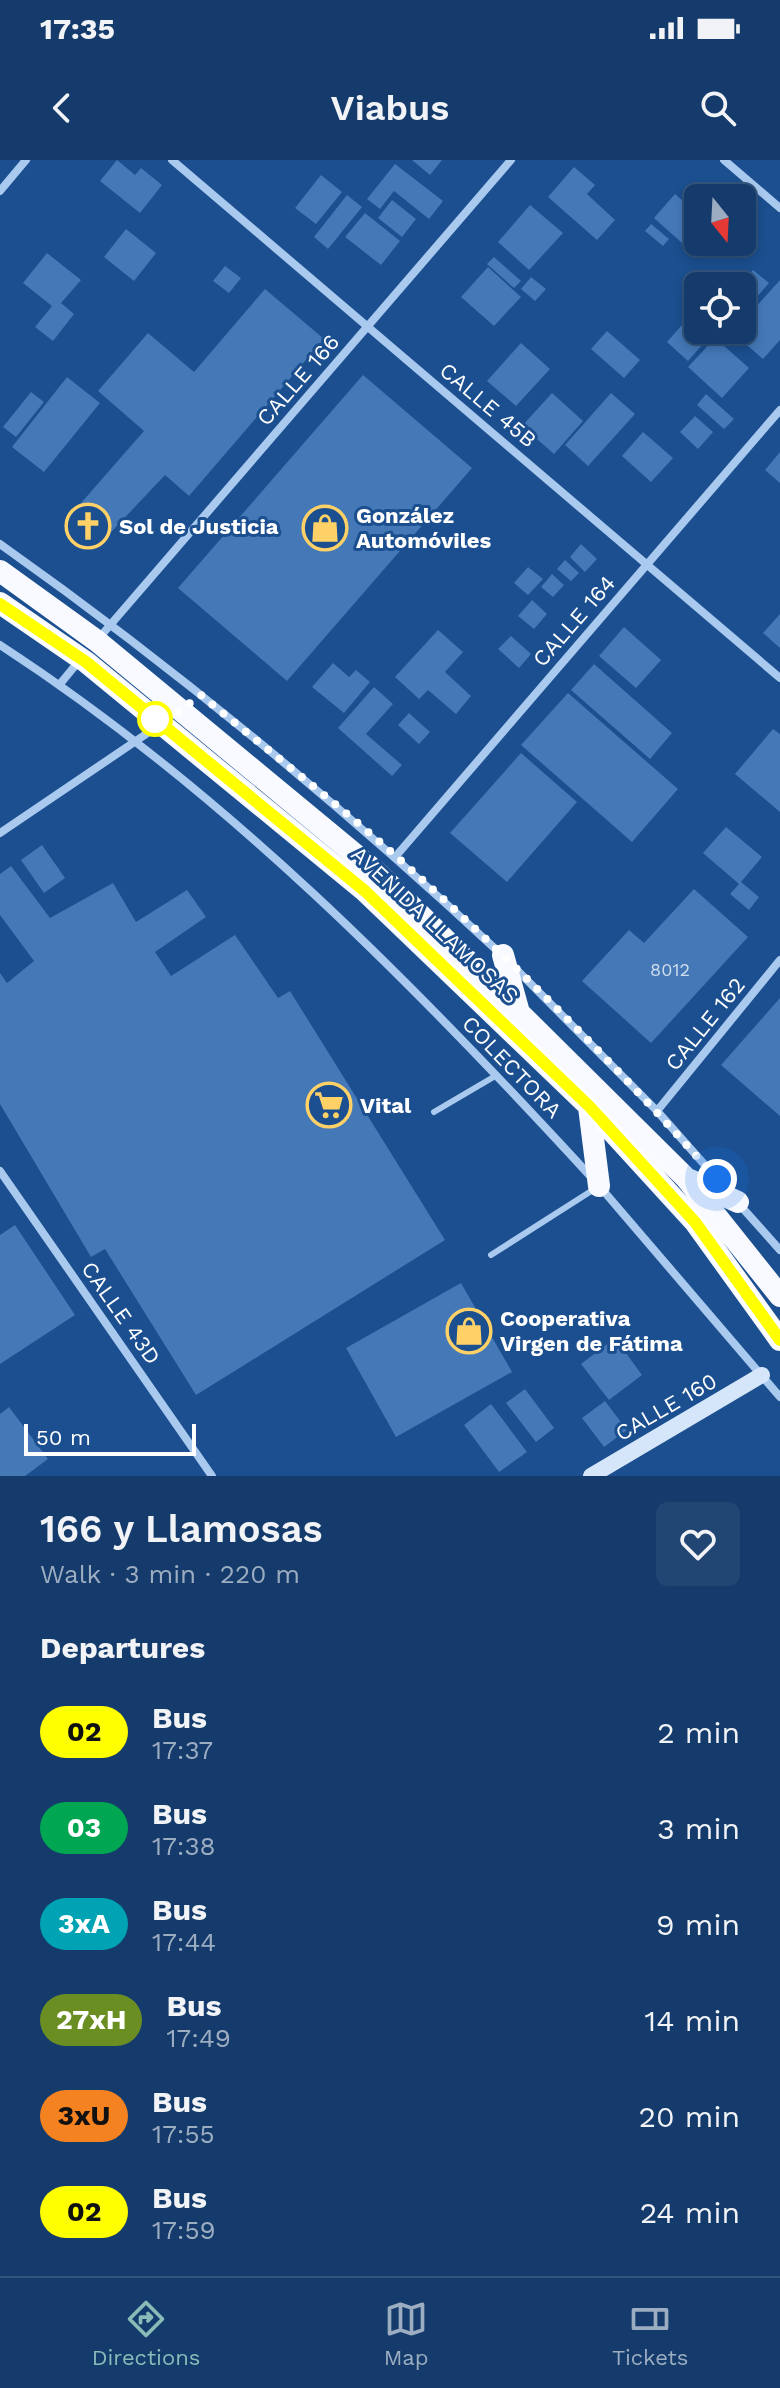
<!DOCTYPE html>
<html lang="en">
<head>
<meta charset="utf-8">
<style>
  body { margin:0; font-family:"Work Sans",sans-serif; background:#214673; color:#f1f3f6; height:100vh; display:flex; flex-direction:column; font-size:30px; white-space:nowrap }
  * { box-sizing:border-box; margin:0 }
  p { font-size:26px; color:#9dadc1 }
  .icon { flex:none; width:44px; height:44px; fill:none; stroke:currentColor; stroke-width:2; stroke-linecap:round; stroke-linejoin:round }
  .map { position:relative; height:1316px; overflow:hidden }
  .side { display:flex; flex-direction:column; background:#143b6b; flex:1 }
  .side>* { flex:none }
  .badge { padding:0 16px; border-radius:26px; font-size:28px; line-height:52px }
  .needle { width:52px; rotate:162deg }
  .fabs { position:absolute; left:684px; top:24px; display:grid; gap:16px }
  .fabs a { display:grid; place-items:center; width:72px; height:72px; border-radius:12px; background:#143b6b; box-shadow:0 4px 12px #0003,0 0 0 2px #33557e; font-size:40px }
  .scale { position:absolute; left:24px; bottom:20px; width:172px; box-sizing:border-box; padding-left:8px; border:4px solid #fff; border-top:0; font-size:22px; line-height:28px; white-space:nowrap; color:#fff; -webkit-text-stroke:6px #1b4f8f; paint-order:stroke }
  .you { position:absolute; width:40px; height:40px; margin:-20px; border:6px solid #fff; border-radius:50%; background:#1a73e8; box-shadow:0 0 0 12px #1a73e833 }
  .map>.badge { position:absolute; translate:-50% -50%; box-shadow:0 0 0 4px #fff }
  h2 { padding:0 40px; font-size:30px; line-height:72px }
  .round { display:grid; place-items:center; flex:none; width:84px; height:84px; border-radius:12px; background:#214673 }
  .summary { display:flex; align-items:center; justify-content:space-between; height:136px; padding:0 40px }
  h1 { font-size:38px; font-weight:600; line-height:60px }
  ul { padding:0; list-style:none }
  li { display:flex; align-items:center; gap:24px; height:96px; padding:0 40px }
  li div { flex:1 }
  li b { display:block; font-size:30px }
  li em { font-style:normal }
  li .badge { min-width:88px; font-weight:700; text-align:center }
  .status { display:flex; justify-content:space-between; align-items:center; height:56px; padding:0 40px; background:#143b6b; direction:ltr }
  .status svg { height:22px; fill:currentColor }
  header { display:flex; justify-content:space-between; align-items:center; height:104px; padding:0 40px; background:#143b6b; font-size:36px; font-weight:600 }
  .menu { display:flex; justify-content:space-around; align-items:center; height:112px; border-top:2px solid #33557e; background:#143b6b; font-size:22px; color:#9dadc1 }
  .menu a { display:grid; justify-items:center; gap:4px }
  .menu .current { color:#8bbbb9 }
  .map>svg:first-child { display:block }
  .building { fill:#4478b7 }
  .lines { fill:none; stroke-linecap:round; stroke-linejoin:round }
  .service { stroke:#a9c9ee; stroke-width:6 }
  .minor { stroke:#a9c9ee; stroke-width:8 }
  .secondary { stroke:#d6e6fa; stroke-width:16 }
  .trunk { stroke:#f8faff; stroke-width:22 }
  .line-casing { stroke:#fff; stroke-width:18 }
  .line { stroke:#ff0; stroke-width:12 }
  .walk { stroke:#fff; stroke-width:8; stroke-dasharray:0 14.4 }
  .stop-dot { fill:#fff; stroke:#ff0; stroke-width:4 }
  .labels { text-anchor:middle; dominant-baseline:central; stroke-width:6; stroke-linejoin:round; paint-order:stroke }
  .number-label { font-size:18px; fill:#d0dded }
  .street-label { font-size:22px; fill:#fff; stroke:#1b4f8f }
  .poi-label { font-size:22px; font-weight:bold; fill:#fff; stroke:#1b4f8f; text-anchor:start }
</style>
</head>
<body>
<div class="status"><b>17:35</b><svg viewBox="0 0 49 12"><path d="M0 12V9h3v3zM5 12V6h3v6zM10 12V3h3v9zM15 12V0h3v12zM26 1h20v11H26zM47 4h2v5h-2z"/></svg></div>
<header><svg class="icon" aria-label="back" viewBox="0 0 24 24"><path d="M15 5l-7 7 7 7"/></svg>Viabus<svg class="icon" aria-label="search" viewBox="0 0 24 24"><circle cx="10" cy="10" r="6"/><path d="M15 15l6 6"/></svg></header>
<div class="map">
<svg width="780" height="1316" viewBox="0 0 780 1316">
  <rect width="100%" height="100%" fill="#1b4f8f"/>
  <path class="building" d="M117,0L135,15L141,8L162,25L140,53L100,21Z
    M412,0H442L430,15Z
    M395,4L443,41L429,59L394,31L380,49L367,39Z
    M574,7L595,25L587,34L615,60L597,80L548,37Z
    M321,15L342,32L316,64L295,48Z
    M675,34L698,54V65L682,83L654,58Z
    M347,35L362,47L328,89L314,77Z
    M392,40L416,59L402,77L378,58Z
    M530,45L563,73L529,110L498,82Z
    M365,53L400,81L381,105L345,77Z
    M651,64L669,79L663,86L645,71Z
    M126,69L156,93L134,121L104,97Z
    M47,93L81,120L61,143L74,154L53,181L35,167L52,146L23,123Z
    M494,97L521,121L514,128L487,104Z
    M225,106L241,118L229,133L213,121Z
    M488,107L521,137L494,166L461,137Z
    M753,110L769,123L756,138L741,125Z
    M531,117L546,129L535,141L521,129Z
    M780,120V180L763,199L733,173L742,170V162Z
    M265,129L324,179L189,336L165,315L98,386L67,359L144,271L98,231L148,173L194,212Z
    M689,157L698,165V170L710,176L688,201L667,182Z
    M607,171L640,200L624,218L591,189Z
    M715,178L749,208L722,238L688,207Z
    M521,183L550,209L516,246L487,221Z
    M363,215L472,308L287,521L178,428Z
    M67,217L100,243L44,312L12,287Z
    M31,232L44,242L16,277L3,267Z
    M552,233L583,261L554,294L522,266Z
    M611,233L635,254L588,306L565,285Z
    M706,234L734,259L724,269L697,245Z
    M695,256L713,272L698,289L680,272Z
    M643,272L673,298L651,322L622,296Z
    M780,292V323L765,310Z
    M581,384L597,399L585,412L570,397Z
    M565,400L579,413L571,421L557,409Z
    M528,407L543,419L528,435L514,423Z
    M552,414L564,425L553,437L541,427Z
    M532,440L547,454L534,469L518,456Z
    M780,454V488L763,473Z
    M624,467L661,500L636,528L599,496Z
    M438,470L463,492L445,512L471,536L456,554L428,530L419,539L395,517Z
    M511,476L531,494L519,508L498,489Z
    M333,503L349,517L356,510L370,522L344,553L312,527Z
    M594,504L672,573L650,599L571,530Z
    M374,527L393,544L366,574L402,605L392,616L338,568Z
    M568,533L678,629L632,682L521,585Z
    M409,553L430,572L419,584L398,565Z
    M773,569L780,574V652L735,614Z
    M521,593L577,642L507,722L450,673Z
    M726,667L762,697L741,722L759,737L749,750L730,734L739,724L703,693Z
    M42,685L65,718L44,733L21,700Z
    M11,706L50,758L113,723L136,762L187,730L206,757L155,792L171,816L235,775L278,838L290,831L445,1080L196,1235L105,1089L91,1097L0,944V813L7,823L34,801L0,755V714Z
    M694,729L748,777L651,883L582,821L629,770L644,783Z
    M780,838V956L721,905Z
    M15,1065L75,1155L0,1204V1075Z
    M461,1123L512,1212L396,1277L346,1188Z
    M615,1178L642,1215L609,1240L581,1204Z
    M525,1229L554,1268L536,1282L506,1243Z
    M605,1241L627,1270L604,1287L582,1258Z
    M491,1244L527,1292L499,1312L464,1265Z
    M9,1247L48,1299L25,1316H0V1254Z"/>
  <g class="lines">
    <path class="service" d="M434,952L497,915
      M491,1095L596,1028"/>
    <path class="minor" d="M172,0L780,518
      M724,0L780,48
      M0,31L26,0
      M0,384C177,509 344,648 503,796
      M99,478L511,0
      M0,485C223,630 413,823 592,1018
      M60,524L79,501
      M0,673L158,566
      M396,696L780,250
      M512,805L657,951L727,1030
      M657,951L780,800
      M0,1011L212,1316
      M601,1028L780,1237
      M738,1043L780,1090"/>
    <path class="secondary" d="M591,1316L762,1215"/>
    <path class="trunk" d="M0,411L97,481L380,715L686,1018L780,1136
      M0,443L86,502L365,731L589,946L695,1062L780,1180
      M503,795L518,849
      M589,947L599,1026
      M690,1020L738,1042"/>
  </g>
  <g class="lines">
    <g class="line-casing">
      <path id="line" d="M0,444L86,502L365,731L589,946L695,1062L780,1180"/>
    </g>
    <use href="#line" class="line"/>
    <path class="walk" d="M155,559L161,564L201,535C266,589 334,641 397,697C510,798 617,906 717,1019"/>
  </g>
  <defs>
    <g id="church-ring" transform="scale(2.3)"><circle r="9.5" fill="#1b4f8f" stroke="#ffd166" stroke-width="1.5"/><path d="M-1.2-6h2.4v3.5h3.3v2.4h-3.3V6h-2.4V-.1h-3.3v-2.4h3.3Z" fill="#ffd166"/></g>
    <g id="shop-ring" transform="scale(2.3)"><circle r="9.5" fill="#1b4f8f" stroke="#ffd166" stroke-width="1.5"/><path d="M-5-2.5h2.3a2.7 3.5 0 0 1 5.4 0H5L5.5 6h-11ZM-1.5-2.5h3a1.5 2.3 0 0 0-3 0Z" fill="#ffd166"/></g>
    <g id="supermarket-ring" transform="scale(2.3)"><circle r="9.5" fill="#1b4f8f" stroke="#ffd166" stroke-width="1.5"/><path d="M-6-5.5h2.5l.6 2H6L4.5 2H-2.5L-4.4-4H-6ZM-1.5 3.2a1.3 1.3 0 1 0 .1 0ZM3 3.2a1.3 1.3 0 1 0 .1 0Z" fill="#ffd166"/></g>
  </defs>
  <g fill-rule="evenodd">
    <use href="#church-ring" x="88" y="366"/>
    <use href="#shop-ring" x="325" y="368"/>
    <use href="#supermarket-ring" x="329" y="945"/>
    <use href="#shop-ring" x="469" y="1171"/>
  </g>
  <circle class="stop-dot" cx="155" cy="559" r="16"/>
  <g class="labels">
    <g class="number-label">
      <text x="670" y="809">8012</text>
    </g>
    <g class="street-label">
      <text transform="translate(298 220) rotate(-49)">CALLE 166</text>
      <text transform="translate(488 245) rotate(40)">CALLE 45B</text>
      <text transform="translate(574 461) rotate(-49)">CALLE 164</text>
      <text transform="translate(435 765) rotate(43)">AVENIDA LLAMOSAS</text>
      <text transform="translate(705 864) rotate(-51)">CALLE 162</text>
      <text transform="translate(512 907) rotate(46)">COLECTORA</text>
      <text transform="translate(121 1153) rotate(55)">CALLE 43D</text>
      <text transform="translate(666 1247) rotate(-30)">CALLE 160</text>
    </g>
    <g class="poi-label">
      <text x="356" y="355">González<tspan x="356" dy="25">Automóviles</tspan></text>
      <text x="119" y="366">Sol de Justicia</text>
      <text x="360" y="945">Vital</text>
      <text x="500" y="1158">Cooperativa<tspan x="500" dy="25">Virgen de Fátima</tspan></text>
    </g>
  </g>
</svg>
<div class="fabs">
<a><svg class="needle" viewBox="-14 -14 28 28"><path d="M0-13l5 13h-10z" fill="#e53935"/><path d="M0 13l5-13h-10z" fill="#9dadc1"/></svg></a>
<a><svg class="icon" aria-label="locate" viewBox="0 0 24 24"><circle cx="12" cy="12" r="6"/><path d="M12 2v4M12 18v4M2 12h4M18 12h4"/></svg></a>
</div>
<div class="scale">50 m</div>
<div class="you" style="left:717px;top:1019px"></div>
</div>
<section class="side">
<div class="summary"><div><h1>166 y Llamosas</h1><p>Walk · 3 min · 220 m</p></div><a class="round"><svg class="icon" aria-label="heart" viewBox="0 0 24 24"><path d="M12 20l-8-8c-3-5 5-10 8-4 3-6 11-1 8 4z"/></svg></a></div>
<h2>Departures</h2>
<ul>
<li><span class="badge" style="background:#ff0;color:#111">02</span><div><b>Bus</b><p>17:37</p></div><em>2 min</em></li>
<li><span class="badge" style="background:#00a651;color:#fff">03</span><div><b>Bus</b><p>17:38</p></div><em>3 min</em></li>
<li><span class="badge" style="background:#00a3b4;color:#fff">3xA</span><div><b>Bus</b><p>17:44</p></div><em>9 min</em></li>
<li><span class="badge" style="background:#6b8e23;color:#fff">27xH</span><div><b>Bus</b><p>17:49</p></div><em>14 min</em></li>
<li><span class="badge" style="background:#f58220;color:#111">3xU</span><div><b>Bus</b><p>17:55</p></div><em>20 min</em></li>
<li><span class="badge" style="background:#ff0;color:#111">02</span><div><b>Bus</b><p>17:59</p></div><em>24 min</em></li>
</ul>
</section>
<nav class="menu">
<a class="current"><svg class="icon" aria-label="directions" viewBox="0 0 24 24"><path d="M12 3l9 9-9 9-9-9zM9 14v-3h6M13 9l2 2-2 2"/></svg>Directions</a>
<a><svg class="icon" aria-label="map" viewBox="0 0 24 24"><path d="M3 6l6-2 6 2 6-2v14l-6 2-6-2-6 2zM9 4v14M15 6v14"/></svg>Map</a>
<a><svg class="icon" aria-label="tickets" viewBox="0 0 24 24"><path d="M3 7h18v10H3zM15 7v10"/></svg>Tickets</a>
</nav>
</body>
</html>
